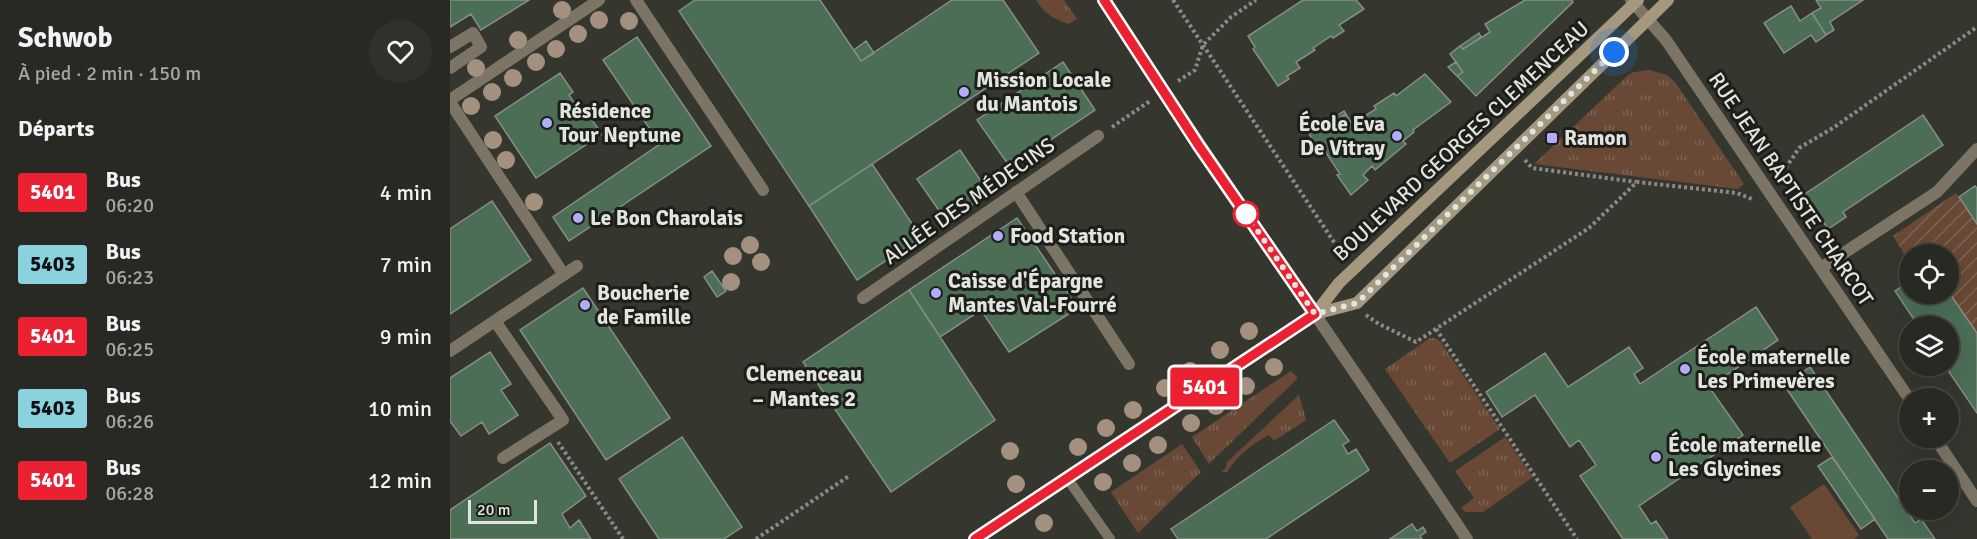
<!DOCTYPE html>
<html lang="fr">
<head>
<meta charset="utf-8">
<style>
  body { margin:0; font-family:Signika,sans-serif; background:#30312b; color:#f1f3f6; height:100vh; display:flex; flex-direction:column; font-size:22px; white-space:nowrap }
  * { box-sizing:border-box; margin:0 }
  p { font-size:20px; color:#a5a6a6 }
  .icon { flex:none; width:33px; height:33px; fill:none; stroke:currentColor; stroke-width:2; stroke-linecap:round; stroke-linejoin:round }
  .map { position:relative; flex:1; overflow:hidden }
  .side { display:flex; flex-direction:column; background:#282923; width:450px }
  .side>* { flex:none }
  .badge { padding:0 12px; border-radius:4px; font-size:21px; line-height:39px }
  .controls { position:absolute; left:1449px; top:244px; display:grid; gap:12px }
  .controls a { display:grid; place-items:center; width:60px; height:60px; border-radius:50%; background:#282923; box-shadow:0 6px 24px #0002,0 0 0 2px #444541; font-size:30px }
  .scale { position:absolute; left:18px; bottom:15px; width:69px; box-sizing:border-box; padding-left:6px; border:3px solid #e2e4df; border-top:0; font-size:16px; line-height:21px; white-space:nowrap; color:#e2e4df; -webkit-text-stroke:4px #1d1e1a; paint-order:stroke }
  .you { position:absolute; width:30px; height:30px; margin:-15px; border:4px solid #fff; border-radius:50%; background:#1a73e8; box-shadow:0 0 0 9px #1a73e833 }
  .map>.badge { position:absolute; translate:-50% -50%; box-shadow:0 0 0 3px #fff }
  h2 { padding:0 18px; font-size:22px; line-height:54px }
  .round { display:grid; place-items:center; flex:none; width:63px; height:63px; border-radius:32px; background:#30312b }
  .head { display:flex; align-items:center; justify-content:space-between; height:102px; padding:0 18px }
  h1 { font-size:28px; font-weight:700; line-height:45px }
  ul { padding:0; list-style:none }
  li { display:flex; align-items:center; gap:18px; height:72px; padding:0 18px }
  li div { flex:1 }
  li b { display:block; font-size:22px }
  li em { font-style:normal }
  li .badge { min-width:66px; font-weight:700; text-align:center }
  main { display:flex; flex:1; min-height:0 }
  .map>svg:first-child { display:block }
  .grass { fill:url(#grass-tufts) }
  .garden { fill:url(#garden-furrows) }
  .pitch { fill:#694935 }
  .building { fill:#4c6e55; stroke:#858e87; stroke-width:1.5 }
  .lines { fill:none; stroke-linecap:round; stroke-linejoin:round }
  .path { stroke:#898b84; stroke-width:4; stroke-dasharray:3 3; stroke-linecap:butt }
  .service { stroke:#7c7565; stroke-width:10 }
  .pedestrian { stroke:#7c7565; stroke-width:12 }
  .minor { stroke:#7c7565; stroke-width:12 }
  .secondary { stroke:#a4987f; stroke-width:12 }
  .tree { fill:#a3907f }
  .line-casing { stroke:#fff; stroke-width:14 }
  .line { stroke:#eb2132; stroke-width:9 }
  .walk { stroke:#e2e4df; stroke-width:6; stroke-dasharray:0 10.8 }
  .poi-dot { fill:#b1adfa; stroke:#1d1e1a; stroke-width:2 }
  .stop-dot { fill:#fff; stroke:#eb2132; stroke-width:3 }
  .labels { text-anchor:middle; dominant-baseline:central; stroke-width:6; stroke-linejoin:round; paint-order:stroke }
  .poi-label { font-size:21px; font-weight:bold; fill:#e2e4df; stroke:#1d1e1a; text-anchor:start }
  .street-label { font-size:21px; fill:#e2e4df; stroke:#1d1e1a }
  .neighbourhood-label { font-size:22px; font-weight:bold; fill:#e2e4df; stroke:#1d1e1a }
</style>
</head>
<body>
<main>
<section class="side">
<div class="head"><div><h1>Schwob</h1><p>À pied · 2 min · 150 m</p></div><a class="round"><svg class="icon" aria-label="heart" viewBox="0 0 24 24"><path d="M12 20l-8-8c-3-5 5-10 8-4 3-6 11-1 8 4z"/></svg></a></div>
<h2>Départs</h2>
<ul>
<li><span class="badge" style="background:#eb2132;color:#fff">5401</span><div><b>Bus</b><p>06:20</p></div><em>4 min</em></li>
<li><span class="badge" style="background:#8ad3de;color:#111">5403</span><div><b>Bus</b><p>06:23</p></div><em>7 min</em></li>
<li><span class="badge" style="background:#eb2132;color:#fff">5401</span><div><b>Bus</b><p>06:25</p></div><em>9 min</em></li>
<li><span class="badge" style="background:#8ad3de;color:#111">5403</span><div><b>Bus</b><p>06:26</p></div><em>10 min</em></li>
<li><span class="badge" style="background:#eb2132;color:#fff">5401</span><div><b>Bus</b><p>06:28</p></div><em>12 min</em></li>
</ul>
</section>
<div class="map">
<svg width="1527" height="539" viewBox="0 0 1527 539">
  <defs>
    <pattern id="grass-tufts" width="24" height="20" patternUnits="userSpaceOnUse" patternTransform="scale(1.5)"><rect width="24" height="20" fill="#694935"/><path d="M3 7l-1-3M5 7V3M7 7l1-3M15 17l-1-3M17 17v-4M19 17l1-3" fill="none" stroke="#7e6352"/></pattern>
    <pattern id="garden-furrows" width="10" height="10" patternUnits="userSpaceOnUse" patternTransform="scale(1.5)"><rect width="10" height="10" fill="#694935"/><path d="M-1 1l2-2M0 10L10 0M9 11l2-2" fill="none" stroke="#7e6352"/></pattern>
  </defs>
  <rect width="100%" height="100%" fill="#35372f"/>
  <path class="grass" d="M586,0H614L627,19L618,24C604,19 594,13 586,0Z
    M1199,70L1217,75L1225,82L1294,184L1288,189L1084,164L1178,75L1184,72Z
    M980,338H985L990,341L1050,429L1000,463L935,369Z
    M841,371L848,378L759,464L742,437Z
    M849,395L856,420L824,441L819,435C803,443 787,456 777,472H771L776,468L777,462Z
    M1055,437L1083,477L1033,512H1015L1011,508L1024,498L1005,471Z
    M732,444L751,472L688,533L661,492Z"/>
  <path class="garden" d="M1506,193L1527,224V335L1499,291L1498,255H1460L1459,262L1443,236Z"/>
  <path class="pitch" d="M1374,484L1409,535L1404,539H1362L1340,507Z"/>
  <path class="building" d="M0,0H79L31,30L21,14L0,27Z
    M245,0H370L411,61L502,0H553L589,53L359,206L229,11Z
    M853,0H906L914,9L889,25L894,31L883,38L881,36L863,48L865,50L846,62L850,68L837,76L839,79L828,86L803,49L805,47L798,36Z
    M1075,0H1122L1123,2L1026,96L1007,76L1013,72L1000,54L1010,46L1013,49L1040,32L1035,24Z
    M1366,0H1413L1380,22L1384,30L1376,35L1362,13L1371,8Z
    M1341,6L1350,21L1362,13L1376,35L1366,42L1361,35L1334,53L1314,23Z
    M1029,33L1031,37L1013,49L1010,46Z
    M187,37L261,146L119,241L103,217L210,144L153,60Z
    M416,41L424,53L411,61L404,50Z
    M613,62L645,110L560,167L527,120Z
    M1006,62L1013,72L1007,76L998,67Z
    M110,73L123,92L119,95L133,116L137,113L152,134L86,178L45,116Z
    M975,74L1001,102L963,130L964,132L953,141L956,144L925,170L922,166L913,175L918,180L901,195L887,175L890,174L875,151L872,153L859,134L870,127L871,129L896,114L902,124L926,109L924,106L944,93L946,96Z
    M894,111L896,114L871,129L870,127Z
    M1473,115L1493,145L1393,212L1396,217L1378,229L1355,194Z
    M510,150L539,193L497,222L467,179Z
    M422,164L471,237L407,280L359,206Z
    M1525,186L1527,188V224L1509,197Z
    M42,201L81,260L0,314V229Z
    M567,218L628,308L559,352L531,310L490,337L459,290Z
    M262,271L276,291L267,297L254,277Z
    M1460,281V294H1498V291L1527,333V413L1495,366H1498V327H1469L1445,291Z
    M133,288L220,418L156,460L70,330Z
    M459,290L545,420L441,492L353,362Z
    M1306,307L1328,340L1259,387L1293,435L1189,506L1201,524L1206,521L1218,539H1173L1130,476L1146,465L1129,440L1120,447L1085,395L1052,417L1036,392L1095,353L1118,387L1179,347L1193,368L1184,374L1190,384Z
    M40,352L61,384L51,390L68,415L39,434L32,422L11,436L0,421V378Z
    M1360,367L1465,523L1471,519L1485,539H1438L1334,385Z
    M884,420L899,441L893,445L898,454L906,449L919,470L816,539H728L721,529Z
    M232,437L292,527L274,539H209L169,479Z
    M100,443L136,496L112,514L120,528L129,520L141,539H0V510Z
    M1382,457L1425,519L1411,529L1368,466Z
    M962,524L967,531L973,527L976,532L970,536L972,539H940Z"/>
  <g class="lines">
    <path class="path" d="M723,0L892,254L889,256
      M728,81L745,70L753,45L781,17L806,0
      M662,127L700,101
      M1075,160L1082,168L1186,182
      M1329,178L1349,148L1383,128L1527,27
      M916,315L929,324L966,342L1139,228L1187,182L1287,193L1302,199
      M986,329L1127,539
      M108,442L173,539
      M306,539L399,476"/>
    <path class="service" d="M617,478L660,539"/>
    <path class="pedestrian" d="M186,0L313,190
      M0,47L23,33L31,47L0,68
      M0,102L114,275
      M413,298L648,136
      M45,321L113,420L53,458
      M0,351L127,266"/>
    <path class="minor" d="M654,0C772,181 897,359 1017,539
      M1181,0L1216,40L1460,400
      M0,100L149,0
      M566,192L679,364
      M1371,268L1487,192L1527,149
      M1485,438L1527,501"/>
    <path class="secondary" d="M865,314L889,283L1188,0
      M525,539L865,314L907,303L1218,0"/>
  </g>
  <g class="tree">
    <circle cx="112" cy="10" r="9"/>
    <circle cx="149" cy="20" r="9"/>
    <circle cx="179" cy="21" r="9"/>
    <circle cx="128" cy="34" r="9"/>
    <circle cx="68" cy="40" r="9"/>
    <circle cx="106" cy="49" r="9"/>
    <circle cx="86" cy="62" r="9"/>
    <circle cx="26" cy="68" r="9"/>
    <circle cx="63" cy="78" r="9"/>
    <circle cx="42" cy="92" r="9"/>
    <circle cx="21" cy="106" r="9"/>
    <circle cx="43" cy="140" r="9"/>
    <circle cx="56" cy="160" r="9"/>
    <circle cx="84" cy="202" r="9"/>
    <circle cx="300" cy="245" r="9"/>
    <circle cx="283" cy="256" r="9"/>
    <circle cx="311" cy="262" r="9"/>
    <circle cx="281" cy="282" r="9"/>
    <circle cx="799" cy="331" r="9"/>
    <circle cx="770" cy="350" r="9"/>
    <circle cx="824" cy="367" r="9"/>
    <circle cx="740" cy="371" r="9"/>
    <circle cx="796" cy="386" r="9"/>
    <circle cx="715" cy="388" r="9"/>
    <circle cx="766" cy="406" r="9"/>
    <circle cx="683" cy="410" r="9"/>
    <circle cx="741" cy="423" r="9"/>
    <circle cx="656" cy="428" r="9"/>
    <circle cx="708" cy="445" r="9"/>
    <circle cx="628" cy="447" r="9"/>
    <circle cx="560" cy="451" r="9"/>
    <circle cx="682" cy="463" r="9"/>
    <circle cx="653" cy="482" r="9"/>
    <circle cx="566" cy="484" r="9"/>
    <circle cx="594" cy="523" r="9"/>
  </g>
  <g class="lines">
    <g class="line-casing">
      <path id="line" d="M525,539L865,314L749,146L654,0"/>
    </g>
    <use href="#line" class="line"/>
    <path class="walk" d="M796,214L865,314L907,303L1164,52"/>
  </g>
  <g class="poi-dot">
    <circle cx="514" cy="92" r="6"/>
    <circle cx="97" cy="123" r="6"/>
    <circle cx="947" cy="136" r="6"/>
    <rect x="1096" y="132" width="12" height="12" rx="3"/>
    <circle cx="128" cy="218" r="6"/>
    <circle cx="548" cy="236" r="6"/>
    <circle cx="486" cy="293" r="6"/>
    <circle cx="135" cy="305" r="6"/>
    <circle cx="1235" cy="369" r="6"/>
    <circle cx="1206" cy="457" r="6"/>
  </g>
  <circle class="stop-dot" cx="796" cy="214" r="12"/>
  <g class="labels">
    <g class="poi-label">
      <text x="526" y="80">Mission Locale<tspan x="526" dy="24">du Mantois</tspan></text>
      <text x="109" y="111">Résidence<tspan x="109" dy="24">Tour Neptune</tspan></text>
      <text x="935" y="124" text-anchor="end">École Eva<tspan x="935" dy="24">De Vitray</tspan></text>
      <text x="1114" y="138">Ramon</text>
      <text x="140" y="218">Le Bon Charolais</text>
      <text x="560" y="236">Food Station</text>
      <text x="498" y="281">Caisse d'Épargne<tspan x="498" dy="24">Mantes Val-Fourré</tspan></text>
      <text x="147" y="293">Boucherie<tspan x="147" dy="24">de Famille</tspan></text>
      <text x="1247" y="357">École maternelle<tspan x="1247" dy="24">Les Primevères</tspan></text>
      <text x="1218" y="445">École maternelle<tspan x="1218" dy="24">Les Glycines</tspan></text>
    </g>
    <g class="street-label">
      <text transform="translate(1011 141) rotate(-43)">BOULEVARD GEORGES CLEMENCEAU</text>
      <text transform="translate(1341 189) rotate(56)">RUE JEAN BAPTISTE CHARCOT</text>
      <text transform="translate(519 201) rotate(-35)">ALLÉE DES MÉDECINS</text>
    </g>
    <g class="neighbourhood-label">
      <text x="354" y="373">Clemenceau<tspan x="354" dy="25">– Mantes 2</tspan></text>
    </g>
  </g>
</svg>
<div class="controls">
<a><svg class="icon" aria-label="locate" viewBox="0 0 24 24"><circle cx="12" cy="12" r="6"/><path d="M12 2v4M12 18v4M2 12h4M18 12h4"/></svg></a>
<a><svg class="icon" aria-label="layers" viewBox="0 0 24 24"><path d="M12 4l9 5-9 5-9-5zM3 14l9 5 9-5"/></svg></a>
<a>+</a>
<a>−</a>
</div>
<div class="scale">20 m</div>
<div class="you" style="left:1164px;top:52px"></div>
<b class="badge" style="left:755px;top:387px;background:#eb2132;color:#fff">5401</b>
</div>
</main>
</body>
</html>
